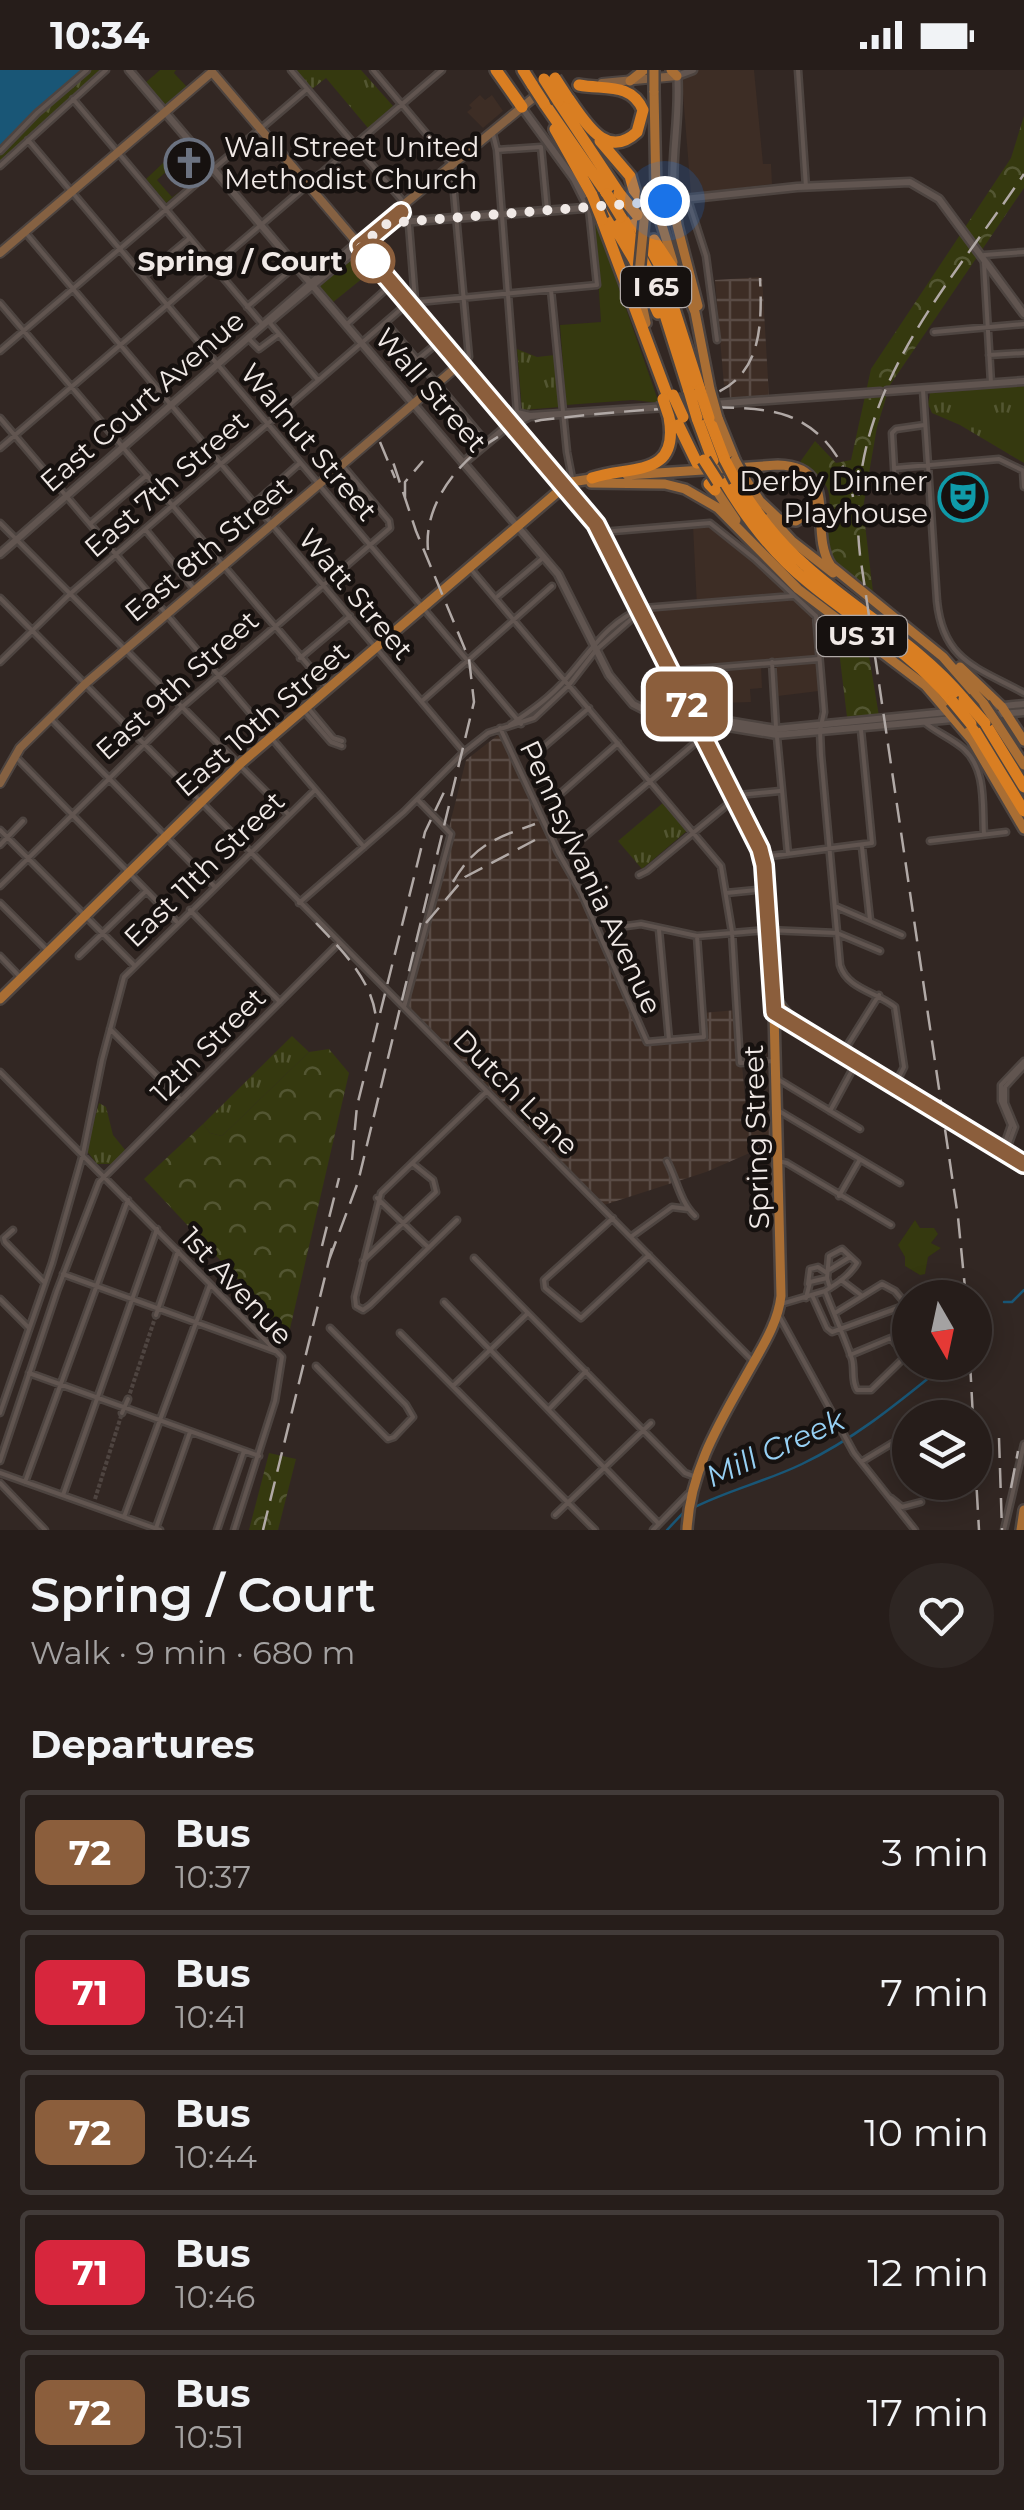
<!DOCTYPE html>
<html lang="en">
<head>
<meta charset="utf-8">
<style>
  body { margin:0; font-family:Montserrat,sans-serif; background:#2e2623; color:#f1f3f6; height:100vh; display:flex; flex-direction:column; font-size:38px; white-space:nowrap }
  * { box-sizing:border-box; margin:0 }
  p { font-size:32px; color:#a4a2a2 }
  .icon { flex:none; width:55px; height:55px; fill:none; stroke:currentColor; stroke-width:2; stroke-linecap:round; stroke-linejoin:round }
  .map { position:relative; height:1460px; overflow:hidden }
  .panel { display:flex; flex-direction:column; background:#261d1a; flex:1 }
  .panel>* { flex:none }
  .badge { padding:0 20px; border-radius:15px; font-size:35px; line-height:65px }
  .needle { width:65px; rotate:171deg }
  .tools { position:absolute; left:892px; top:1210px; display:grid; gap:20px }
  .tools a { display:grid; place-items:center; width:100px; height:100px; border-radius:50%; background:#261d1a; box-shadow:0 5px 25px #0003,0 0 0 2px #423b39; font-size:50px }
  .you { position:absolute; width:50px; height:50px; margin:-25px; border:8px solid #fff; border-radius:50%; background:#1a73e8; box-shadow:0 0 0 15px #1a73e833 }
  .map>.badge { position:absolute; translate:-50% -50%; box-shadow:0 0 0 5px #fff }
  h2 { padding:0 30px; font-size:38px; line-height:90px }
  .round { display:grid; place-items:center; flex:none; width:105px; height:105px; border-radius:52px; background:#2e2623 }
  .headline { display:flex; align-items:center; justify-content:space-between; height:170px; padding:0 30px }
  h1 { font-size:48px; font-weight:600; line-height:75px }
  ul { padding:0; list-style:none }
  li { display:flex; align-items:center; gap:30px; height:125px; margin:0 20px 15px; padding:0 10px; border:5px solid #423b39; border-radius:10px }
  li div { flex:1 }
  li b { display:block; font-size:38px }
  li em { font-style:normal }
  li .badge { min-width:110px; font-weight:700; text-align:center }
  .status { display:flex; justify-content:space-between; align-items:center; height:70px; padding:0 50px; background:#261d1a; direction:ltr }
  .status svg { height:28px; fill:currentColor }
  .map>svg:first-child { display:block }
  .built { fill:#3d2d25 }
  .industrial { fill:url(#industrial-grid) }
  .grass { fill:#35390f }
  .forest { fill:url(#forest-crowns) }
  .park { fill:url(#park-tufts) }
  .water { fill:#195676 }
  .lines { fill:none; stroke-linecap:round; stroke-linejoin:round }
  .stream { stroke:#195676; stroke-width:2.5 }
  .minor-tunnel { stroke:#4e4440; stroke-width:4; stroke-dasharray:4 2; stroke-linecap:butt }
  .secondary-tunnel { stroke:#4e4440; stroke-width:8; stroke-dasharray:8 4; stroke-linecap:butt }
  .minor-casing { stroke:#4d4440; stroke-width:9 }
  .tertiary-casing { stroke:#4d4440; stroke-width:11 }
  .secondary-casing { stroke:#4d4440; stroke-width:12 }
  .primary-casing { stroke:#4d4440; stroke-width:14 }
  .motorway-casing { stroke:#4d4440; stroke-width:16 }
  .minor { stroke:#615550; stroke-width:4 }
  .tertiary { stroke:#615550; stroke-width:6 }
  .secondary { stroke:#856142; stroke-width:8 }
  .primary { stroke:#a96e34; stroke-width:9 }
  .motorway { stroke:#d97e22; stroke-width:11 }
  .rail { stroke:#b1a9a6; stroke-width:2.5; stroke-dasharray:20 10; stroke-linecap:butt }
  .primary-bridge-casing { stroke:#4d4440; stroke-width:14; stroke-linecap:butt }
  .motorway-bridge-casing { stroke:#4d4440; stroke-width:16; stroke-linecap:butt }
  .primary-bridge { stroke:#a96e34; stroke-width:9 }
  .motorway-bridge { stroke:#d97e22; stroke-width:11 }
  .line-casing { stroke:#fff; stroke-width:22 }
  .line { stroke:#8b5e3c; stroke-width:15 }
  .walk { stroke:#f0e9e6; stroke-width:10; stroke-dasharray:0 18 }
  .stop-dot { fill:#fff; stroke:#8b5e3c; stroke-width:5 }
  .labels { text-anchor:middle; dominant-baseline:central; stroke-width:9; stroke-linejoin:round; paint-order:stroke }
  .shield { fill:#16110f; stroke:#afa8a6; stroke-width:2.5 }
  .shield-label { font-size:25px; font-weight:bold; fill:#f0e9e6 }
  .poi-label { font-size:28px; fill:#f0e9e6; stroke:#16110f; text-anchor:start }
  .stop-label { font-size:28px; font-weight:bold; fill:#f0e9e6; stroke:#16110f; text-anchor:end }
  .street-label { font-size:28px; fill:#f0e9e6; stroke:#16110f }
  .water-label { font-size:30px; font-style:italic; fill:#96d0f4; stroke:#16110f }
</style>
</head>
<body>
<div class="status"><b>10:34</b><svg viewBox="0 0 49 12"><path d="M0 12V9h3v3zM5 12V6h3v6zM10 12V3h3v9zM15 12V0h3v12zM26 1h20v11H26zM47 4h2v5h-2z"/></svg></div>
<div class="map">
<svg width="1024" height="1460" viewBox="0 0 1024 1460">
  <defs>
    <pattern id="industrial-grid" width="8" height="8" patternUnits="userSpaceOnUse" patternTransform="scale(2.5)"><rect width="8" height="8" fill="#3d2d25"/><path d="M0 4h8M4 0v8" fill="none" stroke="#594b45"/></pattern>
    <pattern id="forest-crowns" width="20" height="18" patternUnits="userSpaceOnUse" patternTransform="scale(2.5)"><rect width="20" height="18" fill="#35390f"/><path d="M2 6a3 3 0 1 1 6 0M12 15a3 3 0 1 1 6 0" fill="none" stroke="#535632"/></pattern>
    <pattern id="park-tufts" width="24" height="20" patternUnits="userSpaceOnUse" patternTransform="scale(2.5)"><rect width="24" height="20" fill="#35390f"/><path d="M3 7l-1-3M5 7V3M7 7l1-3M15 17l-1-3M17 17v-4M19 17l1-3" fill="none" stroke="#535632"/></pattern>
  </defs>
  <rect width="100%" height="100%" fill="#322723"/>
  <path class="built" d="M681,0H754L763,94H771L772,114L691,124Z
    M480,25L485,30L492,25L503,41L483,58L467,42L472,38L469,35Z
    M709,455L755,491L811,542L819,621L778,626L776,595L761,596L762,618L750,619L751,632L691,634L645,544L655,540L697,537L693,456Z"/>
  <path class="industrial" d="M762,207L769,327L730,329L729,316L724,315L715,210Z
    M498,665L519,698L558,782L581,822L646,971L704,967L702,943L737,940L747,1050L775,1039L777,1071L706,1102L601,1136L404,937L466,690Z"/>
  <path class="grass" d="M160,0H176L174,3L187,17L166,35L145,13Z
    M163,93L170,98L157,110L172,127L180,121L166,133L146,109Z
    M594,147L659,333L633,330L566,335L560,255L601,252Z
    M915,1150L920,1158H934L938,1164L931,1173L941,1178L928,1187L925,1204L920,1205L905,1196V1187L898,1175Z"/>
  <path class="forest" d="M1024,46V118L890,315L877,357L863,438L873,522C860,512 838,501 831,487C809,447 858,427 800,392L815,371L836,393L851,390L871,299L1011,88Z
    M836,556L868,580L879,646L847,647Z
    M329,979L349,1003L286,1276L253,1225L144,1109L203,1054L210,1063L222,1066L309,982Z
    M269,1383L296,1389L278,1460H249Z"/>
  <path class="park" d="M81,0H102L0,93V75Z
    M295,0H361L393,36L368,58L326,8L312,19Z
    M360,183L374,199L332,233L318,218Z
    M517,279L537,287L555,285L560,337L522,340Z
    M1024,316V393L960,355L932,343L928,334L930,323Z
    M664,732L688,760L642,799L618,771Z
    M292,966L309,982L222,1066L210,1063L203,1054Z
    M99,1033L106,1037L113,1065L126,1081L113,1094H97L86,1080Z"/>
  <path class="water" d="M0,0H81L0,75Z"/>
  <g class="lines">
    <path class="stream" d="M1004,1232H1012L1024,1220
      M695,1437C729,1420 767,1411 802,1394C852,1370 893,1337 936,1302L944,1292
      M667,1460L683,1443"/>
    <path class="minor-tunnel" d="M128,1329L156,1245
      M95,1429L122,1343"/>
    <path class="secondary-tunnel" d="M955,1051L976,1064"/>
    <g class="minor-casing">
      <path id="minor" d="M291,0L401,129L408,143L415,230
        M373,0L450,92
        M798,0L806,117
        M73,29L263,255
        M493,64L497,80L517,343
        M28,70L521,654
        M497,80L541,77L547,140
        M0,81L37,43L87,0
        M0,96L106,0
        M444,102L453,112L469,287L461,294
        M688,130L706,186L717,270
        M25,162L464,682
        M984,185L1024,182
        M984,193L991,313
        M144,206L190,168
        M551,220L567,382L572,408
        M0,233L326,616
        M247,237L295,196
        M269,252L318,310
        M347,254L392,214
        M387,254L487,373
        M934,262L1024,254
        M249,269L259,279L279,264
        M0,281L307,19
        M989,285L1024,283
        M417,290L440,271
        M923,320L937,531C943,592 979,598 1024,623
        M0,348L364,777
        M0,378L442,0
        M895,398L999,389L1024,401
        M1023,401L1024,417
        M882,418L890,420L895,414L892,363L896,359L924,355
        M255,433L300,393
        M0,453L288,744
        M91,453L147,405
        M145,459L195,520
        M602,462L710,453L755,489L816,546L824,642L820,661L821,685L840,895C847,919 877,922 895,937L904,997L895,1015
        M469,497L721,796L732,862L740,993L775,991
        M498,526L544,487
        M0,528L752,1290
        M300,588L350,546
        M0,592L71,523L408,233L597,215L589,139
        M772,592L776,657
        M674,601L819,589
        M422,631L552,516
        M308,638L333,668L342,671
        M304,641L331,672L342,676
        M50,648L214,816
        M923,651C935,662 952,668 964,679C987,700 982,736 984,764
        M510,655C531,641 551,627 567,608C590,582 609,550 644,538L793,526
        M500,658L558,782L581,822L647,972L704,967L697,866
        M777,667L788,784
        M541,679L589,638
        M15,686L176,851
        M560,724L618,673
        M0,760L133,894
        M583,768L701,668
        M930,771L1006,762
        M0,775L23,751
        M862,777L870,850
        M763,787L872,773L861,660
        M639,805L647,801L739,725L780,721
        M0,816L183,636L390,458L389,451L342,395
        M726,823L766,819
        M0,833L46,879
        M299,833L404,742L464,682L488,663L534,648L569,615L596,580L637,544
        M835,836L902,865
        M190,840L280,932
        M619,857L641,854L697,866L768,860L837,863L880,881
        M659,860L669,970
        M0,886L21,908
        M79,886L146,821
        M404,937L451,764L417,729
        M110,959L181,1030
        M842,984L879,925
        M0,1002L282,1287L275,1331L234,1460
        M779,1010L860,1059
        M779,1041L900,1113
        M830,1041L856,993
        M1003,1078L1011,1055L1001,1031V1015L1024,991
        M1005,1084L1015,1057L1005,1033V1017L1024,996
        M667,1091C677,1110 680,1132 695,1146
        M778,1091L787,1093L891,1155
        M839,1126L859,1091
        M377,1128L428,1177
        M613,1148L544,1210L545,1218L581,1248L649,1185
        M457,1150L370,1235L363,1240L356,1236L355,1227L381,1123L486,1022
        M13,1160L4,1168L5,1172L45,1213
        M632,1166L672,1137L688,1139
        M474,1188L685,1403L696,1407
        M363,1191L436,1122L433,1110L412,1093
        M829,1200L850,1187
        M63,1204L275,1281
        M841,1210L861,1225
        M808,1214L810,1199L818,1197L827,1203
        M825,1221C834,1244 844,1266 852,1289C855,1300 851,1310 857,1320H871L910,1282
        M812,1225L827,1258L832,1262L906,1235
        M806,1228L810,1212L827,1208
        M0,1229L29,1258
        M444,1232L659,1454
        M781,1234L825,1221C838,1213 850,1205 857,1193L842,1179L829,1186L827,1208L830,1218
        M835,1243L882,1214L895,1221L910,1239
        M156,1245L178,1181
        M779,1246L854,1383L915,1460
        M400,1263L595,1460
        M850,1285L891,1268L906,1286
        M316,1296L388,1369L394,1367L413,1347L406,1335L330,1258
        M29,1303L259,1386
        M453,1316L528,1243
        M549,1339L586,1301
        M0,1343L52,1193L83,1084L102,990L124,907L315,720
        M122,1343L128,1329
        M0,1391L57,1221L99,1112L339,873
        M861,1392L909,1363
        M0,1403L160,1460
        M25,1412L128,1130
        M0,1413L45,1460
        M63,1425L157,1159
        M891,1428L902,1437L921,1432
        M555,1445L651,1353
        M124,1447L210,1215
        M156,1458L190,1362
        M217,1460L244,1381
        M653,1460L688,1424
        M1004,1460L1024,1374"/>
    </g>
    <g class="tertiary-casing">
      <path id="tertiary" d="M129,0L558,504L609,605L633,634L664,650H721L776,659L947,642
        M677,6L693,0
        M523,39L574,109L588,137
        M674,130C670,87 681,47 677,2
        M655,132L797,117L910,112L939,129L1024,244
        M388,153L597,137
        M270,251L360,176
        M887,321L1024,311
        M713,334L880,322
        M517,343L530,346
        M463,393L505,358L530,346L696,335
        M0,484L357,173
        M984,638L1024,634
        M990,645L1024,642
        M698,652L777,665L953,649"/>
    </g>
    <g class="secondary-casing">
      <path id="secondary" d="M602,13L677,6
        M357,173L532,29
        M0,183L212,2L565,417
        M0,713L20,678L85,614L460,294
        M774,942L955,1051
        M976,1064L1024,1094"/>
    </g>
    <g class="primary-casing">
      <path id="primary" d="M671,0L677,6
        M630,11L644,0
        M654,21L656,122
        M674,130L677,155L698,236
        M658,142L673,192
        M638,215L646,253
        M684,215L695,242L710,319
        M718,348L735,390
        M627,405L778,395C842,396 807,461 831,496L943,587L984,634
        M746,410L762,434
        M591,413L665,414L685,419L718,438L798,519L926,616L972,670L1024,759
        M565,417L596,454L752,762L764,795L774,942L781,1226C778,1252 764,1274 751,1297C722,1349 690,1398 687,1460
        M714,417L736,450
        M761,432L779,449L796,451L810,442L815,424
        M770,447L792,471L833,503
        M960,597L1002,637L1024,671
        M678,651L688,638
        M996,652L1024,695
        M0,929L241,693L560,420L571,412L597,408
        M775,929L794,954
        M1021,1460L1024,1440"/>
    </g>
    <g class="motorway-casing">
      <path id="motorway" d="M496,0L522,37
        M523,0L533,16
        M568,28C585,51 606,91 637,62L643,40C631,12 604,20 579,15
        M558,31L619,123
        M544,33L607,124
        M555,59L592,125
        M600,71L630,106L638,134
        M602,136L634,190L658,243
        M621,147L656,216L689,321
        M633,147L661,198L700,320
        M602,150L668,327
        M654,170L685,217
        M697,348L713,391
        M709,348L725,390
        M676,350L697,393
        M592,408C630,395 680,409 669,347
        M724,411C747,450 773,484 808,512C856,552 912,582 952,631
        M736,411C756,442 777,471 805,495C857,542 918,574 964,629
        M709,414L715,420
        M985,653L1024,717
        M971,654L1024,741"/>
    </g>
    <use href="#minor" class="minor"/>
    <use href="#tertiary" class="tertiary"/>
    <use href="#secondary" class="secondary"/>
    <use href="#primary" class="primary"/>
    <use href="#motorway" class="motorway"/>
    <path class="rail" d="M691,331C759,317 763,267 760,208
      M380,372L395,408
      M405,428V412L423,391
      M428,480C422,420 484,361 541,350C596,344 740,327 788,346C823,359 846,391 853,427
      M453,812C475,774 496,768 535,754
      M316,853C341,879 373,911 376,949
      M426,853L465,807L535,770
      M352,1090L357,1036L420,783L425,762L446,718
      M322,1176L339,1108
      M329,1190L358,1112L474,632L469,589L416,461L393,392
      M966,1228L958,1147L860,485C842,327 942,226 1024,104
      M970,1292L973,1348
      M999,1368L1002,1460
      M975,1390L979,1460
      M1011,1418L1018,1381
      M263,1460L332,1178"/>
    <g class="primary-bridge-casing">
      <path id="primary-bridge" d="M654,21V0
        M656,122L658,142
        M638,215L647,120
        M710,319L718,348
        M735,390L746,410
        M984,634L996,652"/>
    </g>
    <g class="motorway-bridge-casing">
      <path id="motorway-bridge" d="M555,8L568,28
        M544,9L558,31
        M533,16L544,33
        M619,123L637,145
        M607,124L621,147
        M592,125L602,150
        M700,320L709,348
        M689,321L697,348
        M673,325L683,347
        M663,329L669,347
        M704,390L718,412
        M725,390L736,411
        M964,629L985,653
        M952,631L971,654"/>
    </g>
    <use href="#primary-bridge" class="primary-bridge"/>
    <use href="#motorway-bridge" class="motorway-bridge"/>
  </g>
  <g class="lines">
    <g class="line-casing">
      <path id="line" d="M401,142L360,176L596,454L760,779L764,795L774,942L1024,1094"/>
    </g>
    <use href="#line" class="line"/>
    <path class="walk" d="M373,191L360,176L388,153L665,131"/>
  </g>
  <defs>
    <g id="church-ring" transform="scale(2.5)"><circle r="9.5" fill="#16110f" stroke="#6b7280" stroke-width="1.5"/><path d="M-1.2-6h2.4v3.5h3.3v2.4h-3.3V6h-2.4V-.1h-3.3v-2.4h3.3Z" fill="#6b7280"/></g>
    <g id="theatre-ring" transform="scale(2.5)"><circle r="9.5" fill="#16110f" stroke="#0f9aa8" stroke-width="1.5"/><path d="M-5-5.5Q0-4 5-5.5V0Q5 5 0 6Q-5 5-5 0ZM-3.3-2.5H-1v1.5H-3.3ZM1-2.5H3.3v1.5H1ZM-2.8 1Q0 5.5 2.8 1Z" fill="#0f9aa8"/></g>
  </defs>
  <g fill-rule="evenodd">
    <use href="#church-ring" x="189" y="93"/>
    <use href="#theatre-ring" x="963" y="427"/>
  </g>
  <circle class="stop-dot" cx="373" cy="191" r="20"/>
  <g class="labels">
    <g class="shield">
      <rect x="621" y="197" width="70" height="40" rx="8"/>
      <rect x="817" y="546" width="90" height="40" rx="8"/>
    </g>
    <g class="shield-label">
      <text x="656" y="217">I 65</text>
      <text x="862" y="566">US 31</text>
    </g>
    <g class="poi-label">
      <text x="224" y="77">Wall Street United<tspan x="224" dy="32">Methodist Church</tspan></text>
      <text x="928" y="411" text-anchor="end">Derby Dinner<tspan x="928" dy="32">Playhouse</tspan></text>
    </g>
    <g class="stop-label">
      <text x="343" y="191">Spring / Court</text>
    </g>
    <g class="street-label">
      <text transform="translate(431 320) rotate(49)">Wall Street</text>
      <text transform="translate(142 331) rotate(-41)">East Court Avenue</text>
      <text transform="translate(309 372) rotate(50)">Walnut Street</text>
      <text transform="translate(166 414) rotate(-41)">East 7th Street</text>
      <text transform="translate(208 479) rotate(-40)">East 8th Street</text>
      <text transform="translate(356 524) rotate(50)">Watt Street</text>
      <text transform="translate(177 615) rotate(-42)">East 9th Street</text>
      <text transform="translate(262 649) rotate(-41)">East 10th Street</text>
      <text transform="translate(204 799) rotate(-44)">East 11th Street</text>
      <text transform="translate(591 807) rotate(65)">Pennsylvania Avenue</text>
      <text transform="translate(208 975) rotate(-45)">12th Street</text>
      <text transform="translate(516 1022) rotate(45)">Dutch Lane</text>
      <text transform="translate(756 1067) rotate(-92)">Spring Street</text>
      <text transform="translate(237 1216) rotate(47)">1st Avenue</text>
    </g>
    <g class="water-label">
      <text transform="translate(775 1378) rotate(-24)">Mill Creek</text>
    </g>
  </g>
</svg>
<div class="tools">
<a><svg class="needle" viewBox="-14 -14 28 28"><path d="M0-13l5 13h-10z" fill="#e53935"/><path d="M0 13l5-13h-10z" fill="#a4a2a2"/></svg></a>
<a><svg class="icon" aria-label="layers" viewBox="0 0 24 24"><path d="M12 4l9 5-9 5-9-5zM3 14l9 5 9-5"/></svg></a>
</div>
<div class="you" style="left:665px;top:131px"></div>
<b class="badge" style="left:687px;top:634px;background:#8b5e3c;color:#fff">72</b>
</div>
<section class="panel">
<div class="headline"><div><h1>Spring / Court</h1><p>Walk · 9 min · 680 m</p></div><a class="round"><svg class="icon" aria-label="heart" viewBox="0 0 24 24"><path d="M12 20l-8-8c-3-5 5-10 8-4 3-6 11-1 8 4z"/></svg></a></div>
<h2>Departures</h2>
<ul>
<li><span class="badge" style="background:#8b5e3c;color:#fff">72</span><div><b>Bus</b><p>10:37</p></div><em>3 min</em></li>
<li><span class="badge" style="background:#d7263d;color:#fff">71</span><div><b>Bus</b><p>10:41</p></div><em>7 min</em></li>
<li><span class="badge" style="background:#8b5e3c;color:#fff">72</span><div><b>Bus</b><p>10:44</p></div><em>10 min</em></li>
<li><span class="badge" style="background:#d7263d;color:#fff">71</span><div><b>Bus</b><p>10:46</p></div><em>12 min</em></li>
<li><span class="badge" style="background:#8b5e3c;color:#fff">72</span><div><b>Bus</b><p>10:51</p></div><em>17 min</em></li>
</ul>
</section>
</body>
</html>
